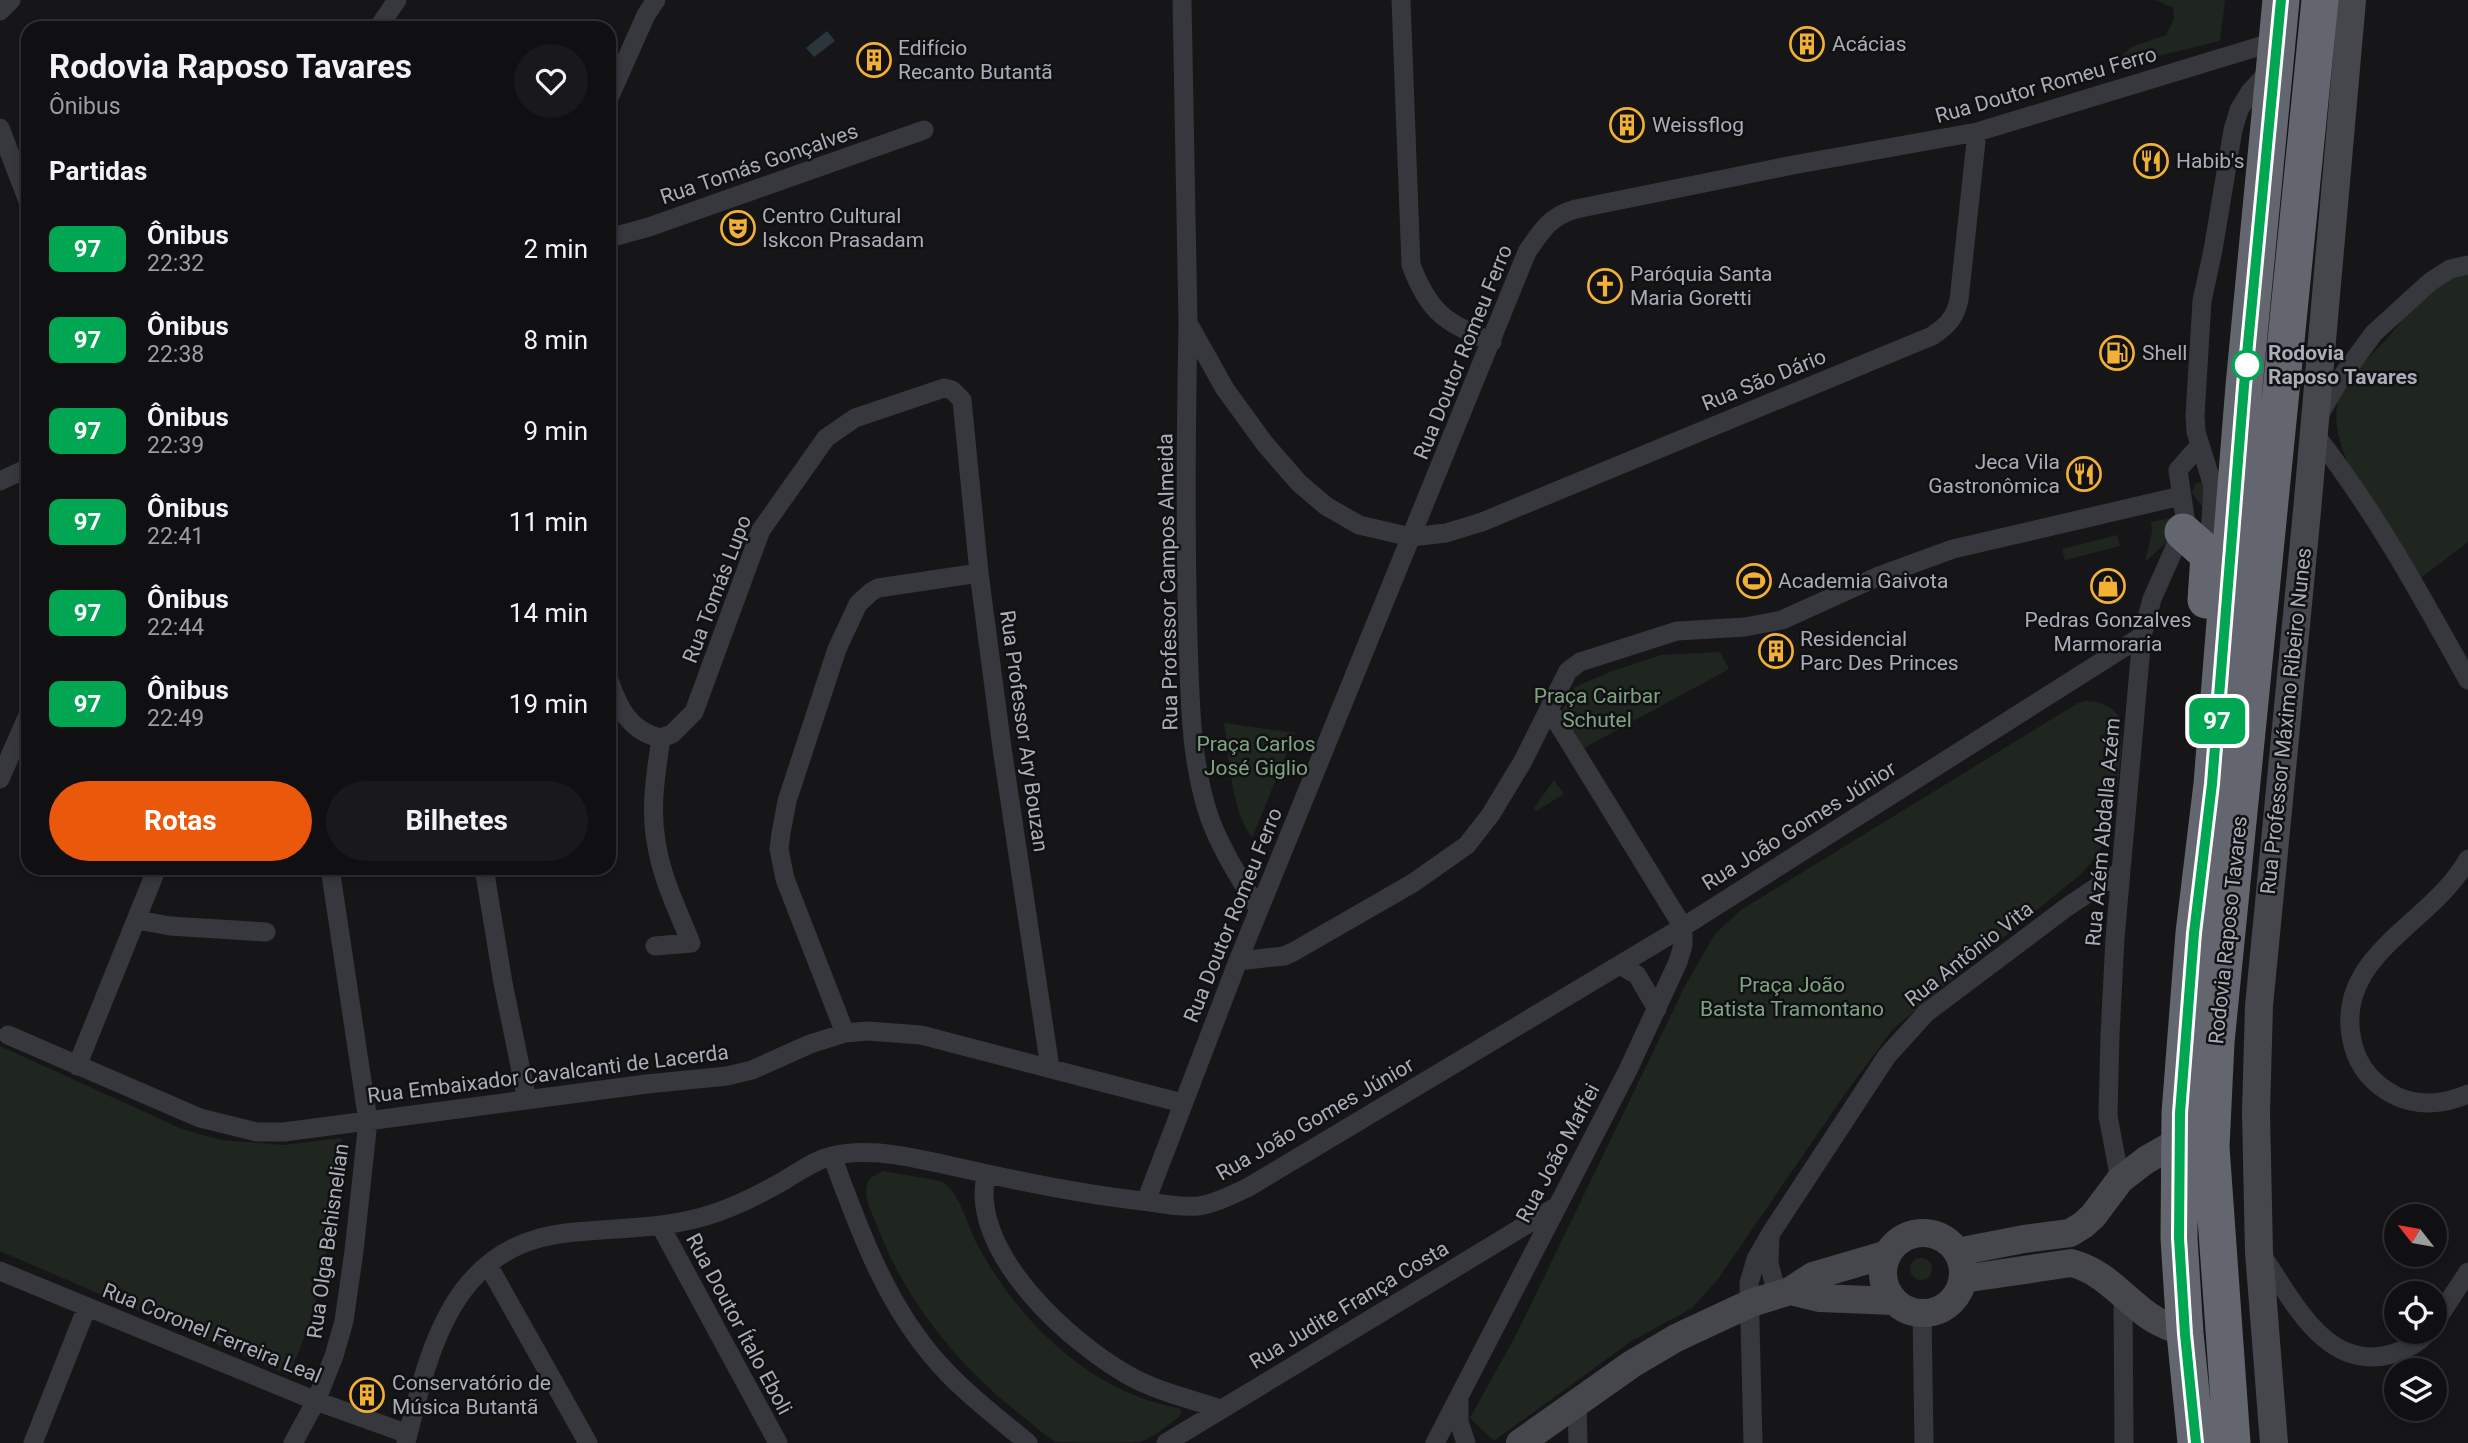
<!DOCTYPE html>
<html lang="pt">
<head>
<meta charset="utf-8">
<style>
  body { margin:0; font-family:Roboto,sans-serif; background:#19191b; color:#f1f3f6; height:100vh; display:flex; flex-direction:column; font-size:26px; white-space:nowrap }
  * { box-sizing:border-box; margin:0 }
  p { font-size:23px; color:#9c9d9f }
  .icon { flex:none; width:38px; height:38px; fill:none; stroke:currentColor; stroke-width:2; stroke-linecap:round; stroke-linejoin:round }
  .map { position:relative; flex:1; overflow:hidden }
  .sheet { position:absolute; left:21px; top:21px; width:595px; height:854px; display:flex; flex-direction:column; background:#101012; border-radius:21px; box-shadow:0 4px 10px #0003,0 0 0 2px #303032 }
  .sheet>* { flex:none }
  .badge { padding:0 14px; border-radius:10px; font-size:24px; line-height:46px }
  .needle { width:46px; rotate:301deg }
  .fabs { position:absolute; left:2384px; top:1204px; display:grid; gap:14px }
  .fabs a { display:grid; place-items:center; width:63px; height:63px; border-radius:50%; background:#101012; box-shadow:0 4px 10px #0003,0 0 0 2px #303032; font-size:35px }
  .map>.badge { position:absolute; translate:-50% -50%; box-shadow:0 0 0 4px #fff }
  h2 { padding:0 28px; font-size:26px; line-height:63px }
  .round { display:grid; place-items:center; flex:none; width:74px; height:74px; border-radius:37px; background:#19191b }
  .overview { display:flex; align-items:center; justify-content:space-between; height:119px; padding:0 28px }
  h1 { font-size:33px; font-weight:700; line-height:52px }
  .action { display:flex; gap:14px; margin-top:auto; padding:14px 28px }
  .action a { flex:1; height:80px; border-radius:42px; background:#ea580c; color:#fff; font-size:28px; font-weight:700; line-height:80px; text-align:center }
  .action a+a { background:#19191b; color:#f1f3f6 }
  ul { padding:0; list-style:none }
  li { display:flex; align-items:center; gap:21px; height:91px; padding:0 28px }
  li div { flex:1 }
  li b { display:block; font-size:26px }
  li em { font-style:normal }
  li .badge { min-width:77px; font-weight:700; text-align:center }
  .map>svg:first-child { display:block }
  .green { fill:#1e261f }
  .water { fill:#2c353c }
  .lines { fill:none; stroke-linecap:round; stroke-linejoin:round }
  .minor { stroke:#37383d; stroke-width:19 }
  .secondary { stroke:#45474d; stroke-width:28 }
  .motorway { stroke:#63666e; stroke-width:37 }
  .line-casing { stroke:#fff; stroke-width:16 }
  .line { stroke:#00a651; stroke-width:10 }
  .stop-dot { fill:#fff; stroke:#00a651; stroke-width:3.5 }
  .labels { text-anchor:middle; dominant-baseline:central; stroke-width:5; stroke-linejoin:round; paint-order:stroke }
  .poi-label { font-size:21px; fill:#a8adb8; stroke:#111113; text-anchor:start }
  .street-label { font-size:21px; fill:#a8adb8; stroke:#111113 }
  .stop-label { font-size:21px; font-weight:bold; fill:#a8adb8; stroke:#111113; text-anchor:start }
  .park-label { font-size:21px; fill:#7fa381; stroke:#111113 }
</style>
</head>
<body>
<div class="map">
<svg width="2468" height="1443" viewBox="0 0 2468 1443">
  <rect width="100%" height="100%" fill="#161618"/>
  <path class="green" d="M2156,0H2225L2220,41L2125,64L2121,57L2131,47L2166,35L2174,19L2173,8Z
    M2468,270V542L2418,580C2392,542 2324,449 2338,402C2345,379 2367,359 2383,343C2398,327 2410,308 2426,294C2437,284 2455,277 2468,270Z
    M2201,482L2210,486L2206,512L2192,493L2195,484Z
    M2171,518L2177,523L2172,538L2145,562L2152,531L2151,522Z
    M2117,535L2120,546L2065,560L2062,549Z
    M1720,652L1729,669L1584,748L1562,711L1575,687L1610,672L1661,655Z
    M2086,701C2099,701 2112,706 2119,717C2128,733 2113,822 2105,840C2099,853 2090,865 2080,875L1952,979L1892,1030L1845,1094L1718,1279L1692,1308L1630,1342L1494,1441L1470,1418L1515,1337L1686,984L1715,934L1741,910L2078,703Z
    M1224,723L1295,733L1252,838C1230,806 1230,761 1224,723Z
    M1554,780L1564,794L1536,811L1534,808Z
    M0,1046L182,1129L221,1140L284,1145L342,1138C331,1217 325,1303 288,1375L0,1251Z
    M883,1171L940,1181C960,1190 967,1226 977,1244C1018,1321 1091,1393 1179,1408L1182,1412L1180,1416C1168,1425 1154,1437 1140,1442C1134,1443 1061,1443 1056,1442C1045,1436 1035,1426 1026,1419C962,1370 907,1304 878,1228C872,1212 860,1194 870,1178Z
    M1910 1269a11 11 0 1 1 22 0a11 11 0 1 1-22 0Z"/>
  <path class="water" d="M827,31L835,41L814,57L806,48Z"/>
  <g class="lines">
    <path class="minor" d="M1182,0L1188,323L1225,389L1265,444L1299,483L1326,506L1359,525L1411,537L1446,533L1482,522L1932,336C1947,326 1955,318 1959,300L1977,132
      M1401,0L1411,265C1430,314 1445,322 1492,342
      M0,11L11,0
      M378,28L397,0
      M609,98L646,15L656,0
      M0,128L28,201
      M609,238L649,227L924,130
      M1188,324C1186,429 1185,533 1188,638C1190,697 1190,760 1209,816C1221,850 1241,880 1259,910
      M2318,417L2340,379L2374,333L2430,282L2450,269L2468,265
      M2313,432C2374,509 2421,595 2468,680
      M0,481L28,468
      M2209,555L2213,486L2196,432L2195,416L2202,301L2213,250L2233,130L2239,110L2250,92L2272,68
      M609,680C618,707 630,732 661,738
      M661,738L672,734L694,712L761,530L826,438L855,418L944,388L952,390L962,400L979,573L1002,748L1050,1068
      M0,779L28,715
      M2468,859C2432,925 2330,956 2353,1045C2359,1068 2374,1085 2396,1096C2419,1107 2446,1104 2468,1094
      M484,868L503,983L527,1100
      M138,920L170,926L266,932
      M655,946L691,943C677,909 661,876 656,841C650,807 656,772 661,738
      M1238,961L1284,956L1293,952L1413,883L1467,845L1491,814L1523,761L1568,671L1580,662L1677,631L1745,627L1782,620L1879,576L1953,549L2181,496
      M1620,965L1637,975L1657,1009
      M845,1033L785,879L779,849L781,833L787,801L837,649L858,604L871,592L878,588L979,573
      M8,1035L200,1118L257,1132H284L647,1084L727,1076L752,1070L810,1044L845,1033L868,1031L921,1035L1182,1103
      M77,1066L157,868
      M832,1156C859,1229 886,1306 940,1365C966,1394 998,1418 1028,1443
      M986,1174C985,1181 984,1188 984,1195C986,1265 1069,1341 1126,1374C1155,1391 1190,1399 1221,1409
      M2120,1180L2108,1116L2110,1035L2115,938L2142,636L2152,599L2184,527L2185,517L2178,470L2200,445
      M1146,1201L1238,961L1527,252C1541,231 1550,216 1576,209L1793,165L1977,132L2277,41
      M661,1227L778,1443
      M1770,1237L1769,1263L1777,1294
      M2261,1254C2292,1298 2325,1373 2392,1354C2405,1350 2419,1343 2428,1332
      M488,1265L588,1443
      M0,1271L316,1401L408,1434
      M2123,1294L2124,1443
      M1922,1313L1924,1443
      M2434,1324L2468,1272
      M1459,1400V1422L1466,1443
      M1577,1402L1578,1443
      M33,1443L87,1307
      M293,1443L316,1401L334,1356L344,1321L354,1251L368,1121L330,868
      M406,1443C429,1349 452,1246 566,1233C618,1227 668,1230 718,1212C741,1204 764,1192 785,1180C800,1171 815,1160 832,1156C847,1152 864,1152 879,1153C914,1156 949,1166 983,1173C1033,1184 1084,1194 1134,1200C1155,1202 1177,1208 1198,1206C1215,1204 1231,1195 1247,1188L1683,927L2142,636
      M1166,1443L1554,1208
      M1435,1443L1628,1070L1678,962L1683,945V927L1549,709
      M1753,1443L1749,1283L1756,1259L1771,1233L1887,1056L1926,1013L2067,907L2121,871"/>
    <path class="secondary" d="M1883 1273a40 40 0 1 1 80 0a40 40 0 1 1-80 0Z
      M1957,1252L2024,1239L2070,1233L2083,1225L2093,1216L2120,1180L2146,1160L2181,1140
      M1963,1279L2071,1263C2104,1271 2122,1297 2149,1316C2160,1324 2173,1328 2185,1333
      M1790,1291L1819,1298L1894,1301
      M1520,1443L1632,1364L1676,1338L1751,1303L1790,1291L1813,1276L1888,1254
      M2274,1443L2259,1252L2256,1113L2259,1006L2307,511L2352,0"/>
    <path class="motorway" d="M2183,532L2209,555L2206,600
      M2196,1443L2185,1333L2179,1238L2180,1113L2194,933L2212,784L2244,386L2281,0
      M2232,1443L2211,1147L2216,1042L2320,0"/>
  </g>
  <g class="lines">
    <g class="line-casing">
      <path id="line" d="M2196,1443L2185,1334L2179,1238L2180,1113L2194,933L2212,784L2244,386L2281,0"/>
    </g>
    <use href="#line" class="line"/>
  </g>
  <defs>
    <g id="building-ring" transform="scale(1.75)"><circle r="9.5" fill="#111113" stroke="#f2b134" stroke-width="1.5"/><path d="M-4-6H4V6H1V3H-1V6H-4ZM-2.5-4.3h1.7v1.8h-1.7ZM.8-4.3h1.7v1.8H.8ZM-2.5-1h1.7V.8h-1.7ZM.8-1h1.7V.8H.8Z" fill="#f2b134"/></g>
    <g id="restaurant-ring" transform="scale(1.75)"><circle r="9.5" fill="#111113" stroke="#f2b134" stroke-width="1.5"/><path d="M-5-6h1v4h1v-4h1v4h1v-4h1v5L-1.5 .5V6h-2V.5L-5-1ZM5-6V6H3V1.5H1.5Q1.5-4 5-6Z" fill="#f2b134"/></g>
    <g id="theatre-ring" transform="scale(1.75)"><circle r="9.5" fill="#111113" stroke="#f2b134" stroke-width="1.5"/><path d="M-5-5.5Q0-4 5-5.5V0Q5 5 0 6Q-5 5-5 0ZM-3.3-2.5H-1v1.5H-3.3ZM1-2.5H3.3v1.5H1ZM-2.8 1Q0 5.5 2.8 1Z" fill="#f2b134"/></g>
    <g id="church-ring" transform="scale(1.75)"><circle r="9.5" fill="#111113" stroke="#f2b134" stroke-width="1.5"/><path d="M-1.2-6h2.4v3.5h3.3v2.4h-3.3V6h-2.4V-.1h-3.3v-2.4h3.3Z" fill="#f2b134"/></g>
    <g id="fuel-ring" transform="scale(1.75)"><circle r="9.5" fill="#111113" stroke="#f2b134" stroke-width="1.5"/><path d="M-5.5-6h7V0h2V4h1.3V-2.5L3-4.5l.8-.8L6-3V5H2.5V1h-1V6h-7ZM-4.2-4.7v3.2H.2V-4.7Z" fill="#f2b134"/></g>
    <g id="stadium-ring" transform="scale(1.75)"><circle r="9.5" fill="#111113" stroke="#f2b134" stroke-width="1.5"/><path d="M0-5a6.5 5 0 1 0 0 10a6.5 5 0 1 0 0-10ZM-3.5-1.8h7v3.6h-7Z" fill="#f2b134"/></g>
    <g id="shop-ring" transform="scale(1.75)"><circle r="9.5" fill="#111113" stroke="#f2b134" stroke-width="1.5"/><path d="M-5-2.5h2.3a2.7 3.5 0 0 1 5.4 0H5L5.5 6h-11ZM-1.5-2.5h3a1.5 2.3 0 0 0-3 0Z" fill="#f2b134"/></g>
  </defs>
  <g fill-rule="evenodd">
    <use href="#building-ring" x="1807" y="44"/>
    <use href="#building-ring" x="874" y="60"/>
    <use href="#building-ring" x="1627" y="125"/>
    <use href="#restaurant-ring" x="2151" y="161"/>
    <use href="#theatre-ring" x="738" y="228"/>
    <use href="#church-ring" x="1605" y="286"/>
    <use href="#fuel-ring" x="2117" y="353"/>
    <use href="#restaurant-ring" x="2084" y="474"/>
    <use href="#stadium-ring" x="1754" y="581"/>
    <use href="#shop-ring" x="2108" y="586"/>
    <use href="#building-ring" x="1776" y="651"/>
    <use href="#building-ring" x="367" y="1395"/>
  </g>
  <circle class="stop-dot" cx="2247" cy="365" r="14"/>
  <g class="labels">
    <g class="poi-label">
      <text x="1832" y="44">Acácias</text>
      <text x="898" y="48">Edifício<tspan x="898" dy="24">Recanto Butantã</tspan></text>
      <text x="1652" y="125">Weissflog</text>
      <text x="2176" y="161">Habib's</text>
      <text x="762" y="216">Centro Cultural<tspan x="762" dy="24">Iskcon Prasadam</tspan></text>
      <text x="1630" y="274">Paróquia Santa<tspan x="1630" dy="24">Maria Goretti</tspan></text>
      <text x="2142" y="353">Shell</text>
      <text x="2060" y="462" text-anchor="end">Jeca Vila<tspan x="2060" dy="24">Gastronômica</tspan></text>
      <text x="1778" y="581">Academia Gaivota</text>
      <text x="2108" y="620" text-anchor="middle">Pedras Gonzalves<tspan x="2108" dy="24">Marmoraria</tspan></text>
      <text x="1800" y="639">Residencial<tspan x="1800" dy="24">Parc Des Princes</tspan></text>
      <text x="392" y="1383">Conservatório de<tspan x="392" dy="24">Música Butantã</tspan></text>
    </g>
    <g class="street-label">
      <text transform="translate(2046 85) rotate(-16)">Rua Doutor Romeu Ferro</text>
      <text transform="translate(759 164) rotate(-19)">Rua Tomás Gonçalves</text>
      <text transform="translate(1463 352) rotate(-68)">Rua Doutor Romeu Ferro</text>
      <text transform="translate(1764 380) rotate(-22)">Rua São Dário</text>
      <text transform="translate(1168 582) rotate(-91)">Rua Professor Campos Almeida</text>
      <text transform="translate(717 589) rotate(-69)">Rua Tomás Lupo</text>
      <text transform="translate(2286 721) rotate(-84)">Rua Professor Máximo Ribeiro Nunes</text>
      <text transform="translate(1024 731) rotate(82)">Rua Professor Ary Bouzan</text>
      <text transform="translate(1799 826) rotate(-32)">Rua João Gomes Júnior</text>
      <text transform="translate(2103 832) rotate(-85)">Rua Azém Abdalla Azém</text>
      <text transform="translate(1233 915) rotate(-68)">Rua Doutor Romeu Ferro</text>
      <text transform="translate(2228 930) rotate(-84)">Rodovia Raposo Tavares</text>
      <text transform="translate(1969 954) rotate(-38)">Rua Antônio Vita</text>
      <text transform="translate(548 1074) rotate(-7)">Rua Embaixador Cavalcanti de Lacerda</text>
      <text transform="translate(1315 1119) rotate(-30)">Rua João Gomes Júnior</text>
      <text transform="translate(1558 1153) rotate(-62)">Rua João Maffei</text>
      <text transform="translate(328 1241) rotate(-82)">Rua Olga Behisnelian</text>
      <text transform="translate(1349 1305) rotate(-31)">Rua Judite França Costa</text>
      <text transform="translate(739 1324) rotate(62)">Rua Doutor Ítalo Eboli</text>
      <text transform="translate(212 1333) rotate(22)">Rua Coronel Ferreira Leal</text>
    </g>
    <g class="stop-label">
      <text x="2268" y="353">Rodovia<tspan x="2268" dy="24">Raposo Tavares</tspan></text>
    </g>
    <g class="park-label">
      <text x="1597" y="696">Praça Cairbar<tspan x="1597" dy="24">Schutel</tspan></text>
      <text x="1256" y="744">Praça Carlos<tspan x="1256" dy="24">José Giglio</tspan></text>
      <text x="1792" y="985">Praça João<tspan x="1792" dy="24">Batista Tramontano</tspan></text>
    </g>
  </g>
</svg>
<div class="fabs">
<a><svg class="needle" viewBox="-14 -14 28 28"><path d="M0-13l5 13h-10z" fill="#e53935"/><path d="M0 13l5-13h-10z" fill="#9c9d9f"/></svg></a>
<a><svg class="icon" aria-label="locate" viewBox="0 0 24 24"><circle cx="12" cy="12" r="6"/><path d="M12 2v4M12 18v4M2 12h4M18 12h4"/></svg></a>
<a><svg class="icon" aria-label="layers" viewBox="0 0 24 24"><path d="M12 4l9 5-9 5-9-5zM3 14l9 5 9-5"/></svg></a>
</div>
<b class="badge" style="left:2217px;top:721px;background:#00a651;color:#fff">97</b>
<section class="sheet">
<div class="overview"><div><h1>Rodovia Raposo Tavares</h1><p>Ônibus</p></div><a class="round"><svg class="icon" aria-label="heart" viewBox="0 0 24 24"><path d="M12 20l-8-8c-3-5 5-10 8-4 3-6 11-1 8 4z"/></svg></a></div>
<h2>Partidas</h2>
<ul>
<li><span class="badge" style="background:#00a651;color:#fff">97</span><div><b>Ônibus</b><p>22:32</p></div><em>2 min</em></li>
<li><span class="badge" style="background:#00a651;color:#fff">97</span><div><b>Ônibus</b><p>22:38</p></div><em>8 min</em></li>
<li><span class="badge" style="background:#00a651;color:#fff">97</span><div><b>Ônibus</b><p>22:39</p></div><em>9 min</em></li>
<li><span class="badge" style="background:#00a651;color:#fff">97</span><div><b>Ônibus</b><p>22:41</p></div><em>11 min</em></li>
<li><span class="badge" style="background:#00a651;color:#fff">97</span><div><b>Ônibus</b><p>22:44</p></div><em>14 min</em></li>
<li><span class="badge" style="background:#00a651;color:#fff">97</span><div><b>Ônibus</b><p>22:49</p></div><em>19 min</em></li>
</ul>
<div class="action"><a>Rotas</a><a>Bilhetes</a></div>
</section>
</div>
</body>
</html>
